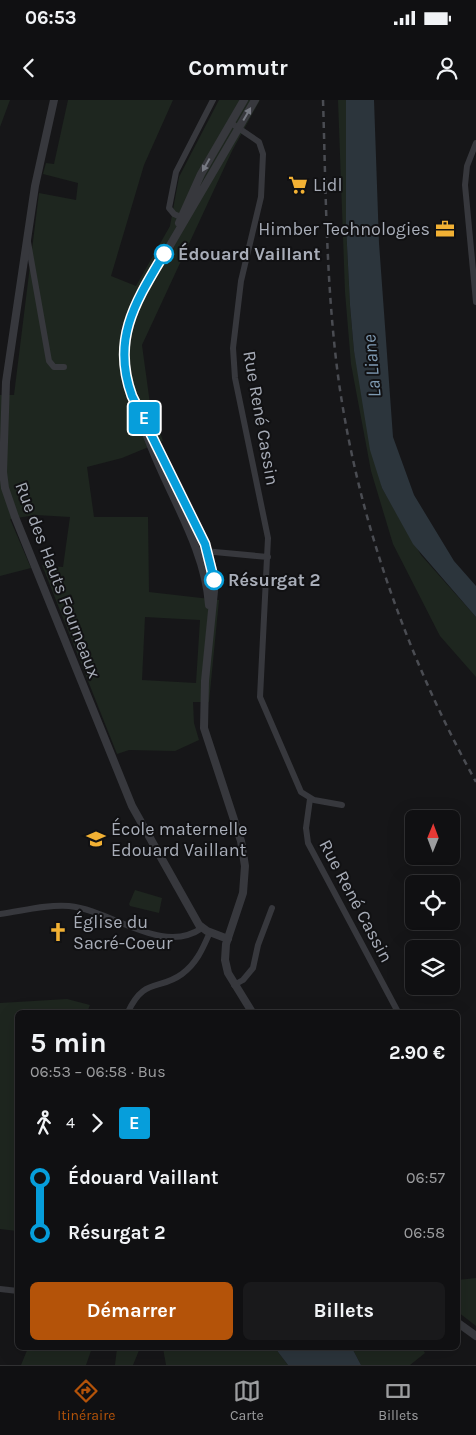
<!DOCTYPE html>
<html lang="fr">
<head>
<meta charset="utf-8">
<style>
  body { margin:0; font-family:Karla,sans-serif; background:#19191b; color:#f1f3f6; height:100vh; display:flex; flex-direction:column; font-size:19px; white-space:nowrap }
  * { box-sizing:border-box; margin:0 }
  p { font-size:16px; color:#9c9d9f }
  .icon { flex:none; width:28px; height:28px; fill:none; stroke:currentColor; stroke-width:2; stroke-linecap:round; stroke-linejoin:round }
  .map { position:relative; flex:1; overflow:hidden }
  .sheet { position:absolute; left:15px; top:910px; width:445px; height:340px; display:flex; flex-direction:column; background:#101012; border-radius:8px; box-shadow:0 5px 20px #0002,0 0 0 1px #303032 }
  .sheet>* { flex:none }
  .badge { padding:0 10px; border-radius:4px; font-size:18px; line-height:32px }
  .needle { width:32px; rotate:1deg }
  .tools { position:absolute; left:405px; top:710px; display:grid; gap:10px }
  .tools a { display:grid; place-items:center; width:55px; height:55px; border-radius:8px; background:#101012; box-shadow:0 5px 20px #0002,0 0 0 1px #303032; font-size:25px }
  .map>.badge { position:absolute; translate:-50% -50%; box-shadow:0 0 0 2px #fff }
  .legs { display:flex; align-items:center; gap:8px; height:55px; padding:0 15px; font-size:16px }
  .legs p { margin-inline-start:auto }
  .head { display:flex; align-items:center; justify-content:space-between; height:85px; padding:0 15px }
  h1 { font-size:28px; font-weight:700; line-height:38px }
  .action { display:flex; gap:10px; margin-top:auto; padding:10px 15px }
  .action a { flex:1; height:58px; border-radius:8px; background:#b45309; color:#fff; font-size:20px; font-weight:700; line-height:58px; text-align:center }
  .action a+a { background:#19191b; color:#f1f3f6 }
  ul { padding:0 15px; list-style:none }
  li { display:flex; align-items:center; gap:18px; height:55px; font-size:19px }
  li i { display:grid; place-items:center; width:8px; height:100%; margin:0 6px; background:currentColor }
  li i::after { content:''; width:12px; height:12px; margin:-6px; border:4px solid; border-radius:50%; background:#101012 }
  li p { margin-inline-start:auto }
  li:first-child i { background:linear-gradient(#0000 50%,currentColor 0) }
  li:last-child i { background:linear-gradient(currentColor 50%,#0000 0) }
  .status { display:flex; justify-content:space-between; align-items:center; height:35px; padding:0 25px; background:#101012; direction:ltr }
  .status svg { height:14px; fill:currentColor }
  header { display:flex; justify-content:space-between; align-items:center; height:65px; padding:0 15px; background:#101012; font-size:22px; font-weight:700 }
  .dock { display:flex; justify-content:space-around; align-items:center; height:70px; border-top:1px solid #303032; background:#101012; font-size:14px; color:#9c9d9f }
  .dock a { display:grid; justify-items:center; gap:2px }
  .dock .current { color:#b45309 }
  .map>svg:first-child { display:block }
  .green { fill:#1e261f; fill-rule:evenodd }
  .water { fill:#2c353c }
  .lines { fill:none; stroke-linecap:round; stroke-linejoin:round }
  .minor { stroke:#37383d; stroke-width:6 }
  .tertiary { stroke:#37383d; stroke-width:8 }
  .rail { stroke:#4a4c52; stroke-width:2.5; stroke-dasharray:6 5; stroke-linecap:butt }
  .oneway { fill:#757881 }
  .line-1-casing { stroke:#fff; stroke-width:11 }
  .line-1 { stroke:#069edb; stroke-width:8 }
  .stop-1-dot { fill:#fff; stroke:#069edb; stroke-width:2.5 }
  .labels { text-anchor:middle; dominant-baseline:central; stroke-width:4; stroke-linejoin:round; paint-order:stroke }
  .poi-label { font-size:18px; fill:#a8adb8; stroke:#111113; text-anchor:start }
  .stop-label { font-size:18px; font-weight:bold; fill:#a8adb8; stroke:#111113; text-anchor:start }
  .street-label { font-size:18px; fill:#a8adb8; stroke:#111113 }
  .water-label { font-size:19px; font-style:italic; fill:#7f9bb3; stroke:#111113 }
</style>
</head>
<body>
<div class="status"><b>06:53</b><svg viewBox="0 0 49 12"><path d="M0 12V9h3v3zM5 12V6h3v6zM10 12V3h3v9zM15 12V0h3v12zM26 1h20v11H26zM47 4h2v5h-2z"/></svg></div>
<header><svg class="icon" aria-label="back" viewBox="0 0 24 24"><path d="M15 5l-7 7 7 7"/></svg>Commutr<svg class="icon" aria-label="person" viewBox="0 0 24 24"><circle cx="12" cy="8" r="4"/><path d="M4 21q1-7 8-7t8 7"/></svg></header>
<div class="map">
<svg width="476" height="1265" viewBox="0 0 476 1265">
  <rect width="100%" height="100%" fill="#161618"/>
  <path class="green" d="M0,0H10L0,27Z
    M68,0H173L144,65L111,176L136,186L170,126L179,77L219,0H260L232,51L142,245L150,304L163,341L122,358L87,367L94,417H148L149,492L219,500L209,602H193L194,623L199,640L175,651L129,650L117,654L42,465L63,467L70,417L36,415L10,419L31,468L0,476V295H14L39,93L76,100L78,83L43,74L46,63L54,64ZM145,517L200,520L196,583L142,580Z
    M338,0H346V125L350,205L354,251L382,388L421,455L476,517V577L440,536L393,444L371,371L351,264L345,192Z
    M135,790L162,798L159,813L130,806L129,804Z
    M67,899L90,905L87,912H18L17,1131L0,1129V903Z
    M476,1178V1226L458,1212V1180Z
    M28,1248H92L86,1265H21Z
    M117,1248H140L133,1265H115Z
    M163,1248H275L288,1265H166Z
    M352,1248H422L425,1253L410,1265H361Z"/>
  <path class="water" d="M346,0H374L379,143L393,337L414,395L454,461L476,486V517L413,444L382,388L370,350L354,251L350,205L346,125Z
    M275,1248H352L361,1265H288Z"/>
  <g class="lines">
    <path class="minor" d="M231,23L259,42L263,54L261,97L241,181L233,248L235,278L268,438L260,597L301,692L314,700L342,705
      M476,43L467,66L465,85L476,202
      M185,119L174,114L169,108L176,72L213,0
      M28,142L49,261L54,267H64
      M204,451L268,457
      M310,699L306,728L308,743L398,912
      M0,814C22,811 47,804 69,806C112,810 162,856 202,828
      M234,885L243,880L253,868L258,845L272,808
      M128,912C144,877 159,891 182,874C197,863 203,848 210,832
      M0,1189L18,1191"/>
    <path class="tertiary" d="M54,0L35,86L6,282L3,372L5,388L15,417L132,706L199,825L207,831L228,839
      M179,123L201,74L244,0
      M143,324C162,385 205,443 209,505
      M252,912L228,873L225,860L226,844L243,793L245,766L241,741L204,628L205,581L214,491L212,466L202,438L132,296C120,263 122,233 137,202L255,0
      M458,1223L476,1236"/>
    <path class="rail" d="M323,0C326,94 326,189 339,283C359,422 408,559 476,682"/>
  </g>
  <defs><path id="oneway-solid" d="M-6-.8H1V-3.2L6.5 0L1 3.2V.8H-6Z" transform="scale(1.25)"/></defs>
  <g class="oneway">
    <use href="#oneway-solid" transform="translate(247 14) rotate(-60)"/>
    <use href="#oneway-solid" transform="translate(206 65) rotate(119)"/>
  </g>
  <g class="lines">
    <g class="line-1-casing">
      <path id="line-1" d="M164,154C136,201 111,239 132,296L205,444L214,480"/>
    </g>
    <use href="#line-1" class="line-1"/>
  </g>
  <defs>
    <g id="supermarket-bare" transform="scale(1.5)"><path d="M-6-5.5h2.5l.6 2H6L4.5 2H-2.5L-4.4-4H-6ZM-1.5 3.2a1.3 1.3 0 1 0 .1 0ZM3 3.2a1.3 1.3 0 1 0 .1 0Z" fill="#f2b134" stroke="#111113" stroke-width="2.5" paint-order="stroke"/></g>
    <g id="office-bare" transform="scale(1.5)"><path d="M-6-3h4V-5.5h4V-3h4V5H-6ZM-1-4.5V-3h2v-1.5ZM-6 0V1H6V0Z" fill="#f2b134" stroke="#111113" stroke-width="2.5" paint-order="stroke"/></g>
    <g id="school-bare" transform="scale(1.5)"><path d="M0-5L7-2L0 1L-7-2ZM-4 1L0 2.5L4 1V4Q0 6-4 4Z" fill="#f2b134" stroke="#111113" stroke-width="2.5" paint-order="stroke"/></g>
    <g id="church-bare" transform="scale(1.5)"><path d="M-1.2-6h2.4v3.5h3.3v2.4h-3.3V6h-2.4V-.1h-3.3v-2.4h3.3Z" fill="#f2b134" stroke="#111113" stroke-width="2.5" paint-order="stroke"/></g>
  </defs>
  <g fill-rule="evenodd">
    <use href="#supermarket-bare" x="298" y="85"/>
    <use href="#office-bare" x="445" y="129"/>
    <use href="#school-bare" x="96" y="739"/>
    <use href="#church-bare" x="58" y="832"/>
  </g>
  <g class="stop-1-dot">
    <circle cx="164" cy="154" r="9"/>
    <circle cx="214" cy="480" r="9"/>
  </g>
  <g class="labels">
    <g class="poi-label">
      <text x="313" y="85">Lidl</text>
      <text x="430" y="129" text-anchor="end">Himber Technologies</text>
      <text x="111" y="729">École maternelle<tspan x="111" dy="21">Edouard Vaillant</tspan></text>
      <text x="73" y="822">Église du<tspan x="73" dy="21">Sacré-Coeur</tspan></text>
    </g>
    <g class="stop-label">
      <text x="178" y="154">Édouard Vaillant</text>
      <text x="228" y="480">Résurgat 2</text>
    </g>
    <g class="street-label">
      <text transform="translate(261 318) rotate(80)">Rue René Cassin</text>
      <text transform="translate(58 480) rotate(69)">Rue des Hauts Fourneaux</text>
      <text transform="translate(356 801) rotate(62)">Rue René Cassin</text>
    </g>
    <g class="water-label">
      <text transform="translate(372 266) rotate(-95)">La Liane</text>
    </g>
  </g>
</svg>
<div class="tools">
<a><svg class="needle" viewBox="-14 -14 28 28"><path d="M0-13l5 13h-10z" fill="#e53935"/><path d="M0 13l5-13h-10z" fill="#9c9d9f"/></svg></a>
<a><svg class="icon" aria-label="locate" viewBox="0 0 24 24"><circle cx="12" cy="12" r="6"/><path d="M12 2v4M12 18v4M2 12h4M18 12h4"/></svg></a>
<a><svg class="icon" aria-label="layers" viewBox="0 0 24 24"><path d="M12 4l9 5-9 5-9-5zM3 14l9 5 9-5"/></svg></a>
</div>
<b class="badge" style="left:144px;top:318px;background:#069edb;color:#fff">E</b>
<section class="sheet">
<div class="head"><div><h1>5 min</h1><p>06:53 – 06:58 · Bus</p></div><b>2.90 €</b></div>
<div class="legs"><svg class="icon" aria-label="walk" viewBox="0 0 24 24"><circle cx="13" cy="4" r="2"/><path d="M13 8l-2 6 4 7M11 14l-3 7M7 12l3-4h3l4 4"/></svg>4<svg class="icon" aria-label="forward" viewBox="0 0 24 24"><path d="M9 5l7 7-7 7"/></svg><b class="badge" style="background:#069edb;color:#fff">E</b></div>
<ul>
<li><i style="color:#069edb"></i><b>Édouard Vaillant</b><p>06:57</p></li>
<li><i style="color:#069edb"></i><b>Résurgat 2</b><p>06:58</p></li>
</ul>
<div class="action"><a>Démarrer</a><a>Billets</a></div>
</section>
</div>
<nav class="dock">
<a class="current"><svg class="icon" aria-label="directions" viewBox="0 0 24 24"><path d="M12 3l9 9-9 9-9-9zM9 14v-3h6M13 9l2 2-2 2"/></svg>Itinéraire</a>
<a><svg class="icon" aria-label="map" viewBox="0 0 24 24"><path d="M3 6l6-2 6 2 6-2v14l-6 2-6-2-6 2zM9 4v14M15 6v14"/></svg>Carte</a>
<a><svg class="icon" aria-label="tickets" viewBox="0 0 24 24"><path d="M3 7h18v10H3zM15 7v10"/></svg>Billets</a>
</nav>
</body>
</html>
